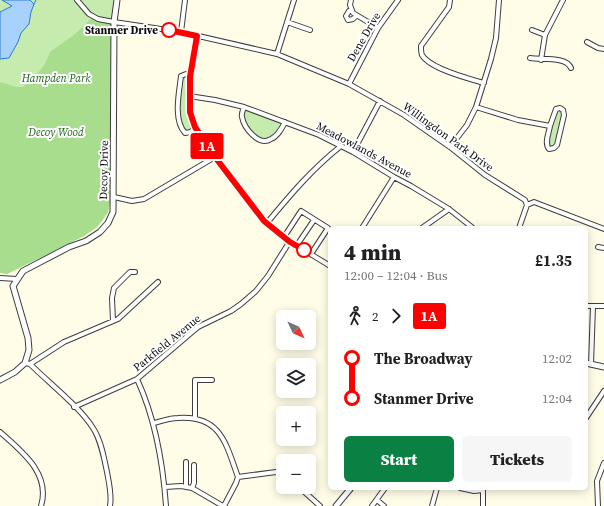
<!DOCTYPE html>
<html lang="en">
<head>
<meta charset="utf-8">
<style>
  body { margin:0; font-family:"Source Serif 4",serif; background:#f6f6f6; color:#202124; height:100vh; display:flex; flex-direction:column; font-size:15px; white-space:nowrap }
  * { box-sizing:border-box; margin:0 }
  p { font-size:13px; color:#757577 }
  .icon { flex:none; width:22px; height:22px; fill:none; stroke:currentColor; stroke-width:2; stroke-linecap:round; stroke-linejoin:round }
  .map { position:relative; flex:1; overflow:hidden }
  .sheet { position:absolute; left:328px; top:226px; width:260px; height:264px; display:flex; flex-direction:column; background:#fff; border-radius:6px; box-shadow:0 2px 10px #0003 }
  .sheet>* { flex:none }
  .badge { padding:0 8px; border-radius:3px; font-size:14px; line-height:26px }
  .needle { width:26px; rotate:134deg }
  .tools { position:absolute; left:276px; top:310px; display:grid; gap:8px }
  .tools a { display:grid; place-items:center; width:40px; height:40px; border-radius:6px; background:#fff; box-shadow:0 2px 10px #0003; font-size:20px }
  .map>.badge { position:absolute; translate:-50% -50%; box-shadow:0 0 0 2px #fff }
  .legs { display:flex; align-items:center; gap:6px; height:44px; padding:0 16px; font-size:13px }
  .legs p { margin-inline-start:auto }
  .overview { display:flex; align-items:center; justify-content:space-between; height:68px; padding:0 16px }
  h1 { font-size:22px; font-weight:800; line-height:30px }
  .cta { display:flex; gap:8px; margin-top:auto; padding:8px 16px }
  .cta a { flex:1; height:46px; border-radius:6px; background:#0b8043; color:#fff; font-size:16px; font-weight:800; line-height:46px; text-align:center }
  .cta a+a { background:#f6f6f6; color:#202124 }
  ul { padding:0 16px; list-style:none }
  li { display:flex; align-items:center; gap:14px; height:40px; font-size:15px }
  li i { display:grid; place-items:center; width:6px; height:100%; margin:0 5px; background:currentColor }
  li i::after { content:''; width:10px; height:10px; margin:-5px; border:3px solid; border-radius:50%; background:#fff }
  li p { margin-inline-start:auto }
  li:first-child i { background:linear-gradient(#0000 50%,currentColor 0) }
  li:last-child i { background:linear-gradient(currentColor 50%,#0000 0) }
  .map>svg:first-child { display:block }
  .green { fill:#c6ebaf }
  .forest { fill:#a7dd8d }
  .water { fill:#a8d1fb; stroke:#297bd7 }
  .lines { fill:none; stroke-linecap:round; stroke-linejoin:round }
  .stream { stroke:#297bd7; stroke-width:1 }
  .minor-casing { stroke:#3d3d3d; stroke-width:6 }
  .tertiary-casing { stroke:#3d3d3d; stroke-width:7 }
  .minor { stroke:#fff; stroke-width:4 }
  .tertiary { stroke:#fff; stroke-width:5 }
  .line-1-casing { stroke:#fff; stroke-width:9 }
  .line-1 { stroke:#f00; stroke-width:6 }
  .stop-1-dot { fill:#fff; stroke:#f00; stroke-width:2 }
  .labels { text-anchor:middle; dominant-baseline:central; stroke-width:4; stroke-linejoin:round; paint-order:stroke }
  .stop-label { font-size:11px; font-weight:bold; fill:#0a0a0a; stroke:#fff; text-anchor:end }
  .street-label { font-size:11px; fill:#0a0a0a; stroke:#fff }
  .park-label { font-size:11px; font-style:italic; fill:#1d6517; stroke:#fff }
</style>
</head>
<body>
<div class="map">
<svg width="604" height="506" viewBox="0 0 604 506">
  <rect width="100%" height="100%" fill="#fffde7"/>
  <path class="green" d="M0,0H114L112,22L110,205L108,212L104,219L97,227L84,236L7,274L0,273Z
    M186,74L190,77V112L195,127L185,133L178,121L181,76Z
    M244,107L285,122L271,140C252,142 250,130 242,116Z
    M556,109L563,110L557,145L554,148L547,146Z"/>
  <path class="forest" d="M92,18L112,22L111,196L108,212L97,227L84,236L7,274L0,273V82L16,87H23L33,79L45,64L50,52L75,34Z"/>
  <path class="water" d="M2,0H30L34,4L31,12L29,24L21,33L18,42L9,58L0,59V12L12,6Z"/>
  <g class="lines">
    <path class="stream" d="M34,4L36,0"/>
    <g class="minor-casing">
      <path id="minor" d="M77,0L89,14L98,19L114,22L181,32L277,54L349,84L404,115L450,147L485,175L525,200L527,205
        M351,0L350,5L353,13L378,28
        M450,0L449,7L421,46C421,49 421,53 422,55C430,69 470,79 484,83
        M352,11H349L346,16L348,20L353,19L356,16
        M287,22L310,30
        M532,30L545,35L563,0
        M181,32L185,0
        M197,36C193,60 186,86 190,111C194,135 222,166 237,185C246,197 254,211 265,221C284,240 308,252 330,266
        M587,42L598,48L604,49
        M277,54L294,0
        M530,58C542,60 566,56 571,68
        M541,60L545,35
        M190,77L186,74L181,76C179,93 173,120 185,133L191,132L195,127
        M349,84L378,28L398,0
        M189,96L215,100L244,107L319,135L353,152L394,177L411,186L449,209L473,228
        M244,107C243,110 241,114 242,117C244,128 259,147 271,139C278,136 282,128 285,122
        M476,107L518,120L550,126L556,109L560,108L563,110L564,115L557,145L554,148L549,149C544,143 549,133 550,126
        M450,147L467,125L476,107L491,59L496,38L499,0
        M353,152L380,101
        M114,197L132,201L144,199L215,157
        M527,205L534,202L604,229
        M267,223C290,195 312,169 341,146
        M362,228L394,177
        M422,228L449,209
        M519,228L527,205
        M284,237L301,211L328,228L311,254
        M297,245L314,220
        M598,247L604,248
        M0,278L17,279
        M587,306H604
        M113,321L112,298L114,288L130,272H135
        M25,363L30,364C49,383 79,406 93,428C101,440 104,458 107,472C109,483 112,495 110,506
        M30,364L64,342L118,319L158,282
        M591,364L593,306
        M137,379C155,418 163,463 166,506
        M74,407L137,379L198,327L231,311L241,304L256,291L268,276L290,241
        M586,418L604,391
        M195,419V380H212
        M154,423C162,421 170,418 178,418C221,415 226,444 238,477L236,483L224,506
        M0,432C21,451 51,473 41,506
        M186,462V487
        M238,477L276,472L283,473
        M165,487L181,486L192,488L223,506
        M299,487L320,506
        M192,488L194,483V465
        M460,488L474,491L483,490
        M377,500L384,506
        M372,506L385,488
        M432,506L437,488
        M483,506V488
        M598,506L597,481L604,463"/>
    </g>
    <g class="tertiary-casing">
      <path id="tertiary" d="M586,363L604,367
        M0,380L15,372L25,363L29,350L28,338L13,286L23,271L69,247L86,241L100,232L108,223L113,212L114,22L117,0
        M336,506L351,488"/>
    </g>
    <use href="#minor" class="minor"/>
    <use href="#tertiary" class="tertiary"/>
  </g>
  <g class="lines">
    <g class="line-1-casing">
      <path id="line-1" d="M169,30L197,36L190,77V112L195,127L215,157L264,221L290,242L304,250"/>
    </g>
    <use href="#line-1" class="line-1"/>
  </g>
  <g class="stop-1-dot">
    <circle cx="169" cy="30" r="7"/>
    <circle cx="304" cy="250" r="7"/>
  </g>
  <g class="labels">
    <g class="stop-label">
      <text x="158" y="30">Stanmer Drive</text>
    </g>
    <g class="street-label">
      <text transform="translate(364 37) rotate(-60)">Dene Drive</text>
      <text transform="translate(448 137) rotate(36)">Willingdon Park Drive</text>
      <text transform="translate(364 150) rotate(28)">Meadowlands Avenue</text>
      <text transform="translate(104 170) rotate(-89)">Decoy Drive</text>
      <text transform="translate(167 343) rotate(-39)">Parkfield Avenue</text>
    </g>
    <g class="park-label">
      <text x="56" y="78">Hampden Park</text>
      <text x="56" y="132">Decoy Wood</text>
    </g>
  </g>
</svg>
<div class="tools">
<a><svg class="needle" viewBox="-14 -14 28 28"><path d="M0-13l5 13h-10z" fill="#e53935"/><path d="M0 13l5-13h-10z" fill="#757577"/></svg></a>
<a><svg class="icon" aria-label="layers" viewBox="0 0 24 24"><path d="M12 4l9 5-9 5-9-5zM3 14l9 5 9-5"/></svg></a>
<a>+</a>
<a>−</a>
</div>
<b class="badge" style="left:207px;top:146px;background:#f00;color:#fff">1A</b>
<section class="sheet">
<div class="overview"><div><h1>4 min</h1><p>12:00 – 12:04 · Bus</p></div><b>£1.35</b></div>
<div class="legs"><svg class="icon" aria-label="walk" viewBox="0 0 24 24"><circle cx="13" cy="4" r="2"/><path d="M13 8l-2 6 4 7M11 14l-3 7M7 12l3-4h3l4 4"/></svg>2<svg class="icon" aria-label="forward" viewBox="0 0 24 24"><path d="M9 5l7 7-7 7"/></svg><b class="badge" style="background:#f00;color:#fff">1A</b></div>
<ul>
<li><i style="color:#f00"></i><b>The Broadway</b><p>12:02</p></li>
<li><i style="color:#f00"></i><b>Stanmer Drive</b><p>12:04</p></li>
</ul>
<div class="cta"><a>Start</a><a>Tickets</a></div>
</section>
</div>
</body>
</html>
